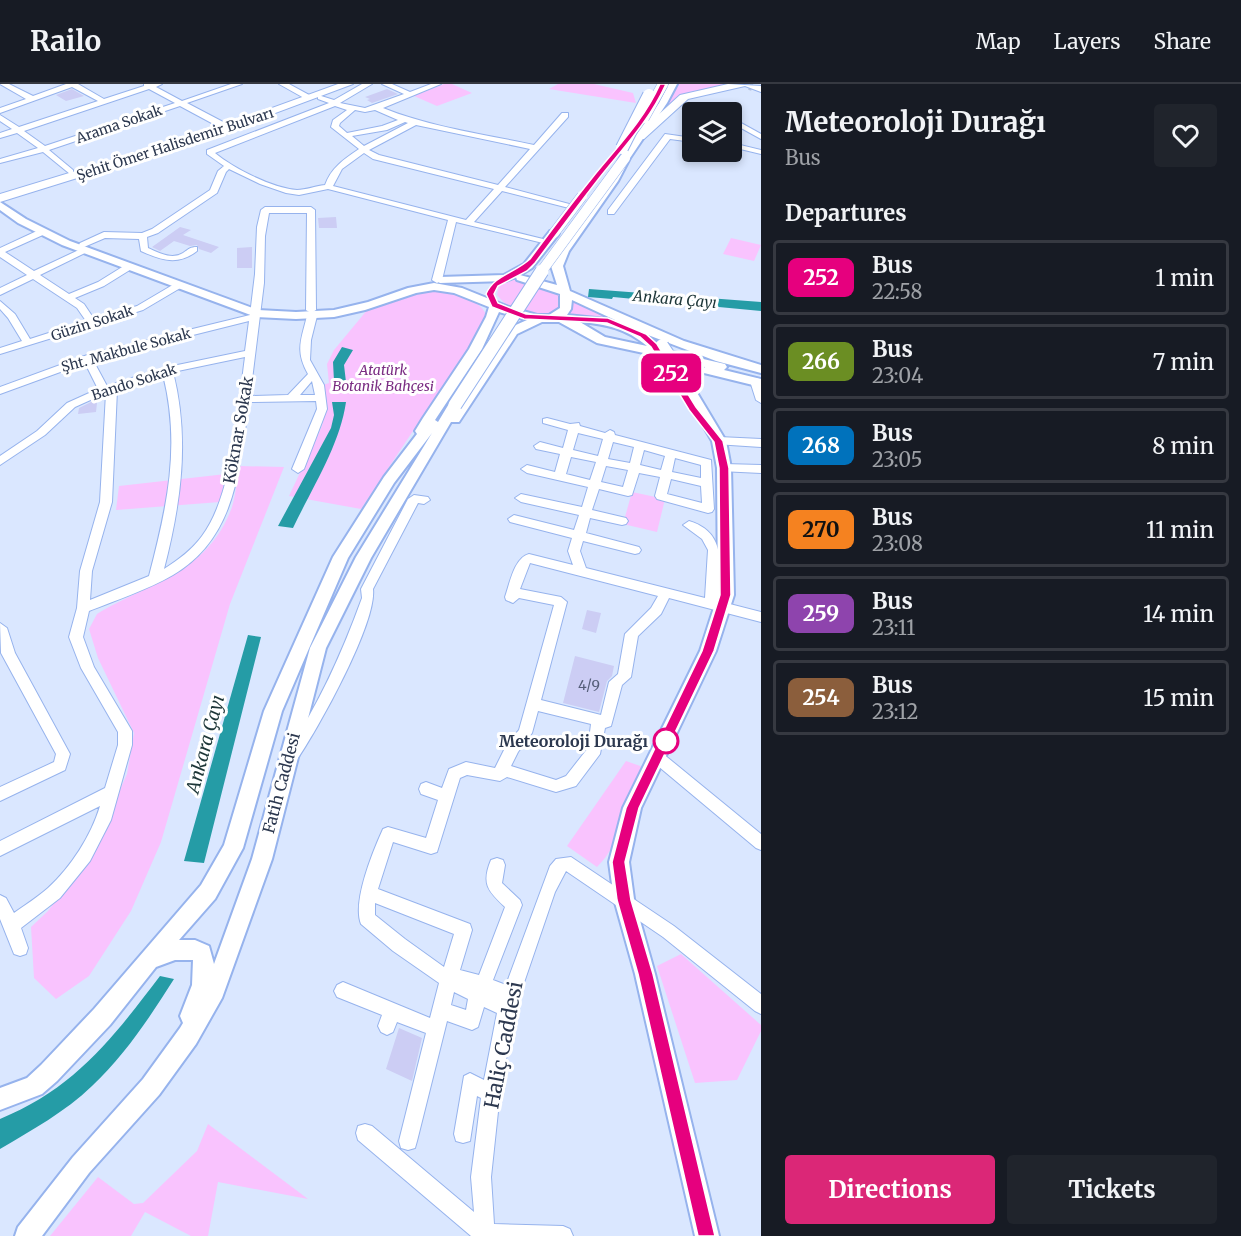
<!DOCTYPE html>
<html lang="en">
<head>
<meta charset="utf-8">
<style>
  body { margin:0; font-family:Merriweather,serif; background:#20242c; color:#f1f3f6; height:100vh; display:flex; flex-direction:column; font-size:22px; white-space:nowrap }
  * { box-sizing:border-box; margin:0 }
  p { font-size:20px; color:#9ea1a6 }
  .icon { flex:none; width:33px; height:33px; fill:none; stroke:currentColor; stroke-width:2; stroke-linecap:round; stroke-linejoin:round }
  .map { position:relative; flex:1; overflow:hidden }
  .panel { display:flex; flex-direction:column; background:#171b24; width:480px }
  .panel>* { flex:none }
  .badge { padding:0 12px; border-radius:9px; font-size:21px; line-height:39px }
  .buttons { position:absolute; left:682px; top:18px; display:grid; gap:12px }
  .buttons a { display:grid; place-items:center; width:60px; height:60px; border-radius:6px; background:#171b24; box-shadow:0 3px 9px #0003; font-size:30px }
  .map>.badge { position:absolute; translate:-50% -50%; box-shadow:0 0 0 3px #fff }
  h2 { padding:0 24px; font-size:22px; line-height:54px }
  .round { display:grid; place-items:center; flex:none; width:63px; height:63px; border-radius:6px; background:#20242c }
  .headline { display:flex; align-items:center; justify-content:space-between; height:102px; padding:0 24px }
  h1 { font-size:28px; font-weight:700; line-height:45px }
  .action { display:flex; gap:12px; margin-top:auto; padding:12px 24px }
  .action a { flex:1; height:69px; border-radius:6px; background:#db2777; color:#fff; font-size:24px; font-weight:700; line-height:69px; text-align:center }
  .action a+a { background:#20242c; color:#f1f3f6 }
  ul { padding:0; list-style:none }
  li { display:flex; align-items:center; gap:18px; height:75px; margin:0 12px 9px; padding:0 12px; border:3px solid #363941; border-radius:6px }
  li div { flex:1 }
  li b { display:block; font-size:22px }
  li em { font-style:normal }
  li .badge { min-width:66px; font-weight:700; text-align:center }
  header { display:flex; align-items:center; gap:36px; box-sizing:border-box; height:84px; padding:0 30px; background:#171b24; border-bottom:2px solid #363941 }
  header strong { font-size:28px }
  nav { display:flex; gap:33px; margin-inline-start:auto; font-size:21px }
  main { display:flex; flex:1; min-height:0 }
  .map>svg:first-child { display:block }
  .green { fill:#f9c3fe }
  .water { fill:#259ca6 }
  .building { fill:#cccdf4 }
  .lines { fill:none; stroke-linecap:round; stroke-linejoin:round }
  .highway-tunnel { stroke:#b7c4dc; stroke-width:12; stroke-dasharray:12 6; stroke-linecap:butt }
  .minor-casing { stroke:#96b3ed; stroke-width:2 }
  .major-casing { stroke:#96b3ed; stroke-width:4 }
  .highway-casing { stroke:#96b3ed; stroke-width:2 }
  .minor { fill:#fff; fill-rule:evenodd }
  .major { fill:#fff; fill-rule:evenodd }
  .highway { fill:#fff; fill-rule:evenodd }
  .major-bridge-far1-casing { stroke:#96b3ed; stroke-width:11; stroke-linecap:butt }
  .major-bridge-casing { stroke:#96b3ed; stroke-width:15; stroke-linecap:butt }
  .highway-bridge-casing { stroke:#96b3ed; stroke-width:14; stroke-linecap:butt }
  .major-bridge-far1 { stroke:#fff; stroke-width:10 }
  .major-bridge { stroke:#fff; stroke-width:13 }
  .highway-bridge { stroke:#fff; stroke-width:12 }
  .line { fill:#e6007e; stroke:#fff; stroke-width:1.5 }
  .stop-dot { fill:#fff; stroke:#e6007e; stroke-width:3 }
  .labels { text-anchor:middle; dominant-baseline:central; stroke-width:6; stroke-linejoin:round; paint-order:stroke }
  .far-street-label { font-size:14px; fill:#2c384f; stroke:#fff }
  .far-park-label { font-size:14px; font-style:italic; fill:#7a2c82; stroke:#fff }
  .number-label { font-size:14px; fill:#545d78 }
  .far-water-label { font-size:15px; font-style:italic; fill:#1d3638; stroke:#fff }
  .street-label { font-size:16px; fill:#2c384f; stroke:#fff }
  .stop-label { font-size:16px; font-weight:bold; fill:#2c384f; stroke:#fff; text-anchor:end }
  .water-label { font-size:18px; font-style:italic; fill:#1d3638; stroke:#fff }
  .near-street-label { font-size:20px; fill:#2c384f; stroke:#fff }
</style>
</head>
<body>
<header>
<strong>Railo</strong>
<nav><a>Map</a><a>Layers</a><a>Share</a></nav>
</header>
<main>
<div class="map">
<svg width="761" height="1152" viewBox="0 0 761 1152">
  <rect width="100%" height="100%" fill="#dae7ff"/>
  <path class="green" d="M444,0H452L472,9L437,22L414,12Z
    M558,0H594L633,9L636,19L549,5Z
    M678,0H737L689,8L665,25Z
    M731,154L761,161L754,177L723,170Z
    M513,196C529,196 547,202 560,210L563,222C539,238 515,233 497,211L499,202Z
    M433,206C449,206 487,216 487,236L361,425L289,412L322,342L326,322L323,301L329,299L327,280L334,266L368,225L419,208Z
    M572,216L612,234L565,233Z
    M239,382L284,383L230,520L161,758L131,827L89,892L56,915L34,894L31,843L48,827L93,767L127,690L134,649L98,574L89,545L97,530C150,498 208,489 232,423C236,410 237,395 239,382Z
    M226,390L220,418L116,426L119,402Z
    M632,408L665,415L657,448L623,440Z
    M626,677L643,683C631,715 622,759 597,783L567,762Z
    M681,870L761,941V947L737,996L695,999L657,882Z
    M208,1040L308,1115L218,1098L208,1152H191L145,1128L131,1152H50L98,1093L134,1120L143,1119L197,1067Z"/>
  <path class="water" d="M589,205L761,218V227L613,213L612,215L588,213Z
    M342,263L353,266L344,281L346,298L334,297L333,278Z
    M332,318H346C340,361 312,404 293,444L278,442L331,344L334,331Z
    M248,551L261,553L204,779L184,777Z
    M160,892L174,895C150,933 125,971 92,1002C65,1028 32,1046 0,1065V1035C75,1004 112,955 160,892Z"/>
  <path class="building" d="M72,5L84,12L66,17L56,11Z
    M387,5L398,10L372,19L367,16L370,15L365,13Z
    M336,133L337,144H319L318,134Z
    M180,143L191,146L183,151L219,163L211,169L199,165L197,161L190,162L174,157L160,167L152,163Z
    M252,163V184H237V164Z
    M93,317L97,319L96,328L78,330L79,324Z
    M587,526L601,529L596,549L582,545Z
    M575,572L614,582L612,592L607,597L599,628L563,619Z
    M399,944L422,954L412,997L386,985Z"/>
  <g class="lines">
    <path class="highway-tunnel" d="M750,0L753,1"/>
    <g class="minor-casing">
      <path id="minor" d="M0,0H9L33,12L66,0H78L104,15L144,2V0H162L156,3L182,17L231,0H242L187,19L225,39V43H219L180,22L49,66L73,86V90H70L43,68L0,79V75L38,64L17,49L0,54V49L12,45L0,37V31L19,43L98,17L72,3L0,29V24L26,15ZM149,5L175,19L45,62L24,47Z
        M279,0H289L311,12L304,14Z
        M362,0H372L340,19L365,24L404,10L382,0H392L410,8L431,0H441L383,24C430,43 483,50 534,61L562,29H568V33L505,103L573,121L569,124L502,107L474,138L543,155V159L456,138L442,196L437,199L432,196L448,136L328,105L299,111L286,109L260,100L229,85L226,88L217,109L158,149L147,153L148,164C159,169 172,176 183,169C189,165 190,163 197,163V167C178,182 161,176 141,167L139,155L105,154L84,163L88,166L87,168L40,191L69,210L98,198L127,180H133V184L104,202L75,214L84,220L94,235L137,222L176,199H182V203L143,226L0,270V264L22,257L8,234L0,225V217L15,230L30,255L86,237L77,224L33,195L0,211V204L27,191L0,173V164L39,146H45V150L5,168L34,187L83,164L79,161L80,159L104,148L142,149L152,145L210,106L218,87L224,82L207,70V66L329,19L318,15V11L334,16ZM335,22L347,26L333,36L331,43L359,65C344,75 331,84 325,101C315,102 306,106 297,106C272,104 233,84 215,69ZM355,26L365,28L375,26L398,36L382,42L347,49L339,42L340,39ZM405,38L408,39L364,62L352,52L387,46ZM416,41L530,65L498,101L379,71L369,66ZM364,69L373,75L494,105L466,136L333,102L342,85Z
        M705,19L722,26L723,28H714L702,23L701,21Z
        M732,34L761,50V55L732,39Z
        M665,50L693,54V58L670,55L614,130H608V126Z
        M732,59L761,66V70L732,63Z
        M265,123H311L315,126L316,226L311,229L306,226L307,129H269L265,152L264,199L250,312L288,311L308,290C295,267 301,256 307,232L312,229L317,232L311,256L310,276L324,301L327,325L304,385L298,389L292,385L317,325L316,317L249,318C239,384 237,453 173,491C147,506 117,516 89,527L83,553L94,583L132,647V661L111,736L90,777L60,814L21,844L28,864L26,870L20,872L14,870L0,835V811L6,814L14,829C25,821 38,813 48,804C71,783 91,752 100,722L0,772V757L105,704L118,661V648L81,584L69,553L77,524L80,487L100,418L106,309L75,323L45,351L0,381V372L37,347L67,319L98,305L85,279L0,310V303L90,270L250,231L255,190L257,143L261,126ZM249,237L245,267L163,284L107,302L93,276ZM245,273C238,324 233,411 202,452C192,466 178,476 164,485C181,419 190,355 173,288ZM163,291C181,362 167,423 149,492L90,516L92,487L112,418L117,306ZM312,297L315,311H300Z
        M755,294L759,295L761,300V319L756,316L750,297Z
        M547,334L570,340L579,339L580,342L605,349L610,346L614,348L615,351L711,376L714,425L712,428L708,429L657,415L655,412L660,393L639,389L632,411L628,412L599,405L592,426L626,434L628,437L626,440L622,441L590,434L586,449L639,463L641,466L639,469L635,470L583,457L580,467L586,484L705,514L708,466L702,455L683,441L689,437C729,449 719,485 718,517L761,528V538L669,514L661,530L638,552L631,593L622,601L611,642L605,644L600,670L576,702L556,708L507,693L500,697L467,691L460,694L437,768L431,770L393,758L378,805L470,840L472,846L460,886L479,891L505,823C488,807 481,800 491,776L497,774L503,776L505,781L502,799L520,816L522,821L493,896L506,901L550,782L556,775L571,773L674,842L761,910V930L755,927L663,853L566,787L555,808L515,925L500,1009L491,1093L494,1140L563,1142L570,1145L573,1152H471L358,1056L356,1049L358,1042L365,1040L372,1042L474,1128L471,1093L481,1014L477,1012L470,1057L463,1059L456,1057L454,1050L464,992L470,989L484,996L497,929L484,923L478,943L472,946L447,937L417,1057L415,1064L408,1066L401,1064L399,1057L426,949L397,938L393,948L387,951L381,948L378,942L382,931L337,913L334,907L337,901L343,898L430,934L439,899L393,867L361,840C352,818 373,767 383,745L388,743L426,754L438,716L421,710L419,705L421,700L426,698L442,704L449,685L466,678L495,684L507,660L519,646L554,521L519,514L513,519L506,516L505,513C510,499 514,474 529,470L573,481L568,467L572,454L510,438L508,435L514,431L574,446L579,431L521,418L515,414L521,410L582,423L588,403L527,389L521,385L527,381L555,388L560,370L536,365L534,362L540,358L563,364L568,346L543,339V335ZM578,349L603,355L598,372L573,366ZM613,358L634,363L630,379L608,375ZM644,366L665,372L661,386L640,381ZM571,373L596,378L590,396L566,390ZM675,374L701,381V394L672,388ZM606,382L628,386L623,403L601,398ZM671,395L701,402L702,419L667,410ZM530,479L658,512L651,524L625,550L618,590L609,598L601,631L541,616L567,518L561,513L520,505ZM538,627L591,640L588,664L566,692L556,696L511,682L518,668L532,649ZM375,819L454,850L444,883L405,855L375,831ZM454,908L468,915L466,926L451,921Z
        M719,353L761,355V363L715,360L713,357Z
        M724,380L761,381V389L720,387V381Z
        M414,411L428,413L430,416L424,420L418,419L373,505C377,539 317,647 296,677L291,679L286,677L284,673L286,669C319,621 342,569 362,514L361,505L408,415Z
        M0,539L7,544L15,569L70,670L65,686L0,717V703L54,678L56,670L1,569Z
        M657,667L662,669L761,750V766L756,764L652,677L650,673L652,669Z"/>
    </g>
    <g class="major-casing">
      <path id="major" d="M669,0H677L667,19L630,74L618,97L569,167L563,182L570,207L684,257L761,281V289L716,277L648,251L660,262L657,270L653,271L597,259L559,238H542L517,250L459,338H451L371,474L326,564L272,775L222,914L196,960L159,1011L89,1089L42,1152H15L18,1143L73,1073L143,995L180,944L183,939L180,932L192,901L193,876H175L156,883L110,941L57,997L42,1010L0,1026V1004L27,994L41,981L94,925L201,801L224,761L264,627L333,473L384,393L417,350L415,347L423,334L469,265L486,233L489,223L454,209L434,206L416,209L365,226L334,233L296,235L256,233L62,161L18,139L0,126V118L26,135L70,157L258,226L296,228L334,226L368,218L408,204L434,199L462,204L509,223L537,231H549L560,224V210L517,196L516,193L506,197L440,199L434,196L440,193L504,191L524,180L550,147L554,146L559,149L558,151L532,184L520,191L557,201L551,182L559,167L608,97L620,74L659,19ZM572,216L615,236L567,231L571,225ZM499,228L527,236L509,244L459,318H450L438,338L435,336L482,265ZM580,238C606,240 627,245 647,262L605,253ZM432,349L356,473L310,564L252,775L214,880L209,862L195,856H179L215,815L243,764L282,627L348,474L394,399Z
        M673,268L725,280L727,283L724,286L761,295V303L704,289L702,286L705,283L678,277L726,357L731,384L734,511L716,567L641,724L629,778L634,815L655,890L719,1152H695L635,890L614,815L609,778L623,724L700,567L718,511L717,384L712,357L664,274Z"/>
    </g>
    <g class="highway-casing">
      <path id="highway" d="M338,0H353L222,49L0,118V110L214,45Z
        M728,0L761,2V8L745,2L688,15L644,55H636L634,53L680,11Z"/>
    </g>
    <use href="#minor" class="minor"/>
    <use href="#major" class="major"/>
    <use href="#highway" class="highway"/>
    <g class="major-bridge-far1-casing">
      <path id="major-bridge-far1" d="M644,34L663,0
        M554,149L582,112
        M541,188L625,74"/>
    </g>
    <g class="major-bridge-casing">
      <path id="major-bridge" d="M662,262L670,274
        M455,321L542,187"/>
    </g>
    <g class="highway-bridge-casing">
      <path id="highway-bridge" d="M622,64L649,11"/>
    </g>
    <use href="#major-bridge-far1" class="major-bridge-far1"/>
    <use href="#major-bridge" class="major-bridge"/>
    <use href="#highway-bridge" class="highway-bridge"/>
  </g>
  <path class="line" d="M660,0H666C649,38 622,65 597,97C576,124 556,151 535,179L527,187L498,202L494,210L498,219L526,230L608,234L646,250L657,260L696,323L723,357L729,384L731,511L714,567L639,724L625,778L631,816L653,890L715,1152H698L638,890L617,816L612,778L626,724L702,567L720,511L719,384L714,358L689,326L651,263L640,253L607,239L524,235L492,223L486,210C494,191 515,189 530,175C550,148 571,120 592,94C617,63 644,36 660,0Z"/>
  <circle class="stop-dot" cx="666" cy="657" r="12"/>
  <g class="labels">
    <g class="far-street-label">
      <text transform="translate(119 40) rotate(-19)">Arama Sokak</text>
      <text transform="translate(175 60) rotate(-18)">Şehit Ömer Halisdemir Bulvarı</text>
      <text transform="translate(92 239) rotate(-18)">Güzin Sokak</text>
      <text transform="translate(126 266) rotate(-15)">Şht. Makbule Sokak</text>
      <text transform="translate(134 298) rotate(-18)">Bando Sokak</text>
    </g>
    <g class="far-park-label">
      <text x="383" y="286">Atatürk<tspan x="383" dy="16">Botanik Bahçesi</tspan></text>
    </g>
    <g class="number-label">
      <text x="589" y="601">4/9</text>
    </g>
    <g class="far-water-label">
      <text transform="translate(675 215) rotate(5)">Ankara Çayı</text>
    </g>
    <g class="street-label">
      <text transform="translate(238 346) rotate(-80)">Köknar Sokak</text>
      <text transform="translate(281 699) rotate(-75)">Fatih Caddesi</text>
    </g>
    <g class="stop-label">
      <text x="648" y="657">Meteoroloji Durağı</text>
    </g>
    <g class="water-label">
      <text transform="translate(205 660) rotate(-75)">Ankara Çayı</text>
    </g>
    <g class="near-street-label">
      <text transform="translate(503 961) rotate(-79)">Haliç Caddesi</text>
    </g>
  </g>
</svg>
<div class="buttons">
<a><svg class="icon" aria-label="layers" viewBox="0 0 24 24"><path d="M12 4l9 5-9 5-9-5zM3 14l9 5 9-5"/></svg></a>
</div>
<b class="badge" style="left:671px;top:289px;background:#e6007e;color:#fff">252</b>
</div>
<section class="panel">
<div class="headline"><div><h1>Meteoroloji Durağı</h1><p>Bus</p></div><a class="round"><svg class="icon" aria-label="heart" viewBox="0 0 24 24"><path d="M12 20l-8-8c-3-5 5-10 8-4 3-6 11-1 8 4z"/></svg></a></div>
<h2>Departures</h2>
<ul>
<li><span class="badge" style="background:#e6007e;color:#fff">252</span><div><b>Bus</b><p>22:58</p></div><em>1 min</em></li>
<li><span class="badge" style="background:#6b8e23;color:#fff">266</span><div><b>Bus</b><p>23:04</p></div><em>7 min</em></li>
<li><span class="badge" style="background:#0072bc;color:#fff">268</span><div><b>Bus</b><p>23:05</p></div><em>8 min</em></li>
<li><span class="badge" style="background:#f58220;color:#111">270</span><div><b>Bus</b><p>23:08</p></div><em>11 min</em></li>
<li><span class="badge" style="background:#8e44ad;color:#fff">259</span><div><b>Bus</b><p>23:11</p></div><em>14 min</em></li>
<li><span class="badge" style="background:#8b5e3c;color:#fff">254</span><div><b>Bus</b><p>23:12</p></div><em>15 min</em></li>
</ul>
<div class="action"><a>Directions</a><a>Tickets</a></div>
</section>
</main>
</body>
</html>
